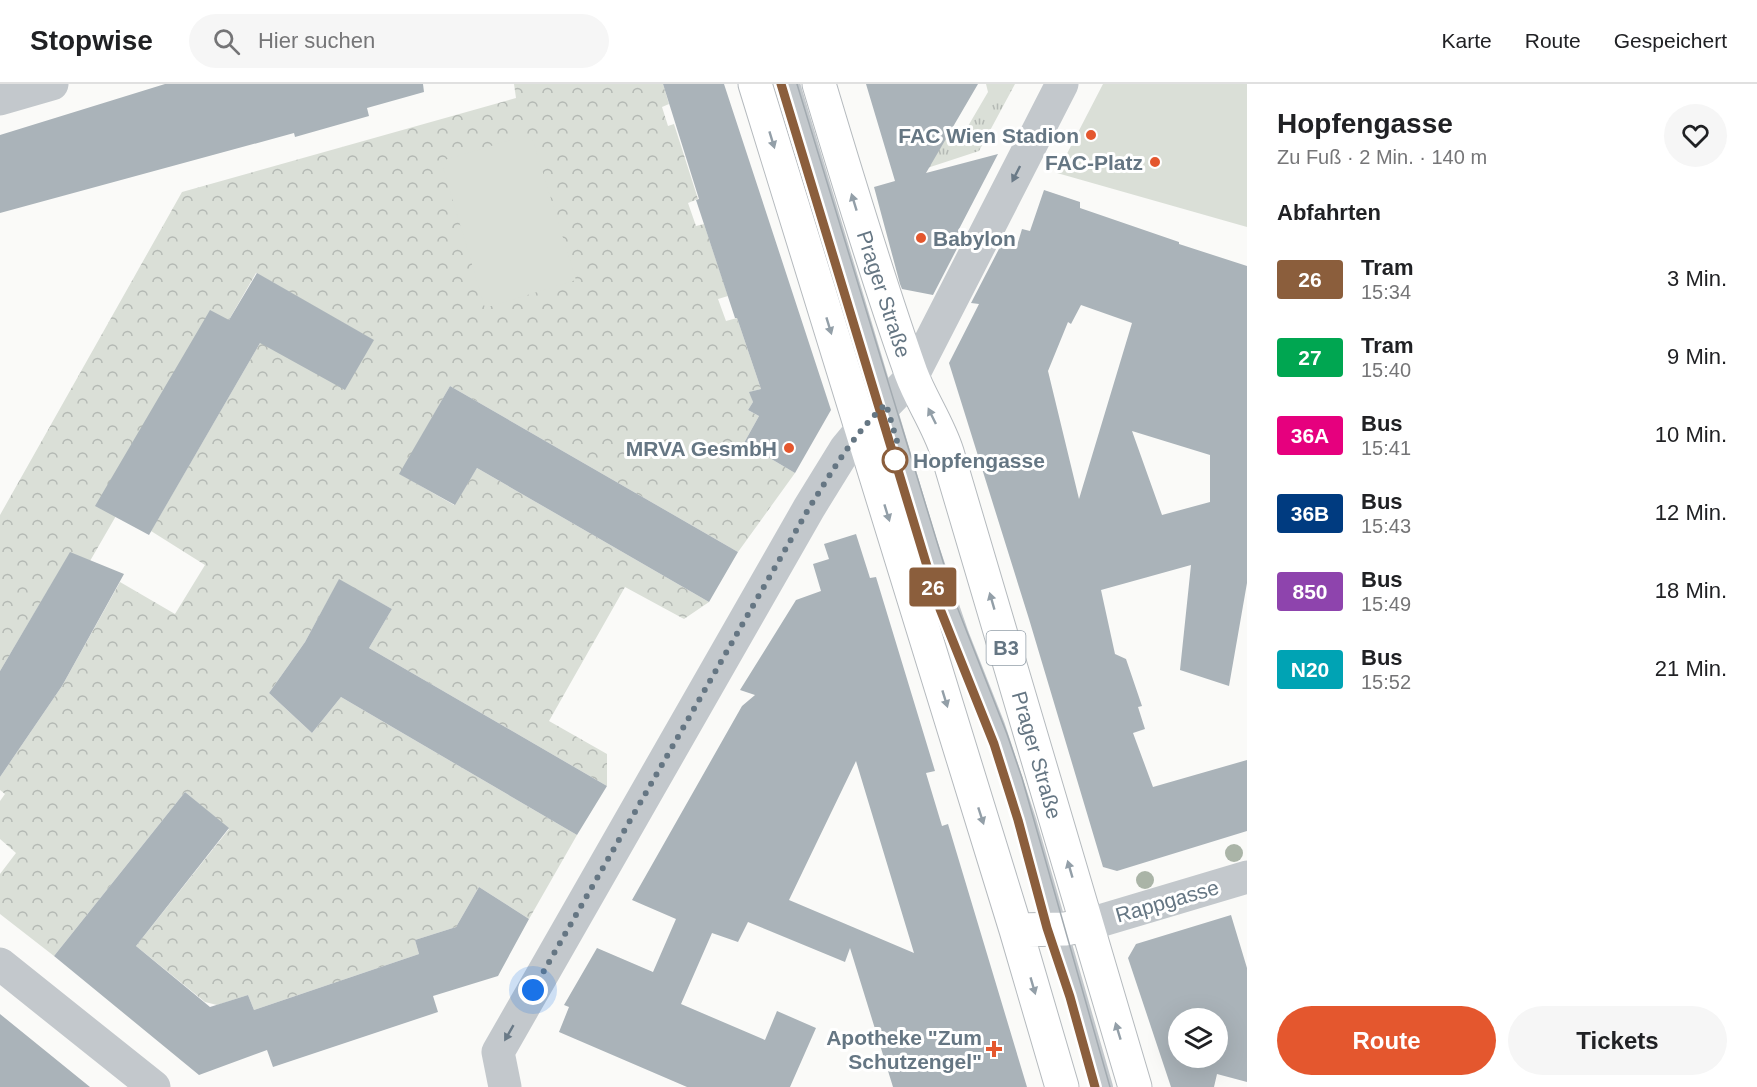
<!DOCTYPE html>
<html lang="de">
<head>
<meta charset="utf-8">
<style>
  body { margin:0; font-family:Helvetica,sans-serif; background:#f6f6f6; color:#202124; height:100vh; display:flex; flex-direction:column; font-size:22px; white-space:nowrap }
  * { box-sizing:border-box; margin:0 }
  p { font-size:20px; color:#757577 }
  .icon { flex:none; width:33px; height:33px; fill:none; stroke:currentColor; stroke-width:2; stroke-linecap:round; stroke-linejoin:round }
  .map { position:relative; flex:1; overflow:hidden }
  .side { display:flex; flex-direction:column; background:#fff; width:510px }
  .side>* { flex:none }
  .badge { padding:0 12px; border-radius:4px; font-size:21px; line-height:39px }
  .fabs { position:absolute; left:1168px; top:924px; display:grid; gap:12px }
  .fabs a { display:grid; place-items:center; width:60px; height:60px; border-radius:50%; background:#fff; box-shadow:0 6px 24px #0002; font-size:30px }
  .you { position:absolute; width:30px; height:30px; margin:-15px; border:4px solid #fff; border-radius:50%; background:#1a73e8; box-shadow:0 0 0 9px #1a73e833 }
  .map>.badge { position:absolute; translate:-50% -50%; box-shadow:0 0 0 3px #fff }
  h2 { padding:0 30px; font-size:22px; line-height:54px }
  .round { display:grid; place-items:center; flex:none; width:63px; height:63px; border-radius:32px; background:#f6f6f6 }
  .summary { display:flex; align-items:center; justify-content:space-between; height:102px; padding:0 30px }
  h1 { font-size:28px; font-weight:600; line-height:45px }
  .action { display:flex; gap:12px; margin-top:auto; padding:12px 30px }
  .action a { flex:1; height:69px; border-radius:36px; background:#e4572e; color:#fff; font-size:24px; font-weight:600; line-height:69px; text-align:center }
  .action a+a { background:#f6f6f6; color:#202124 }
  ul { padding:0; list-style:none }
  li { display:flex; align-items:center; gap:18px; height:78px; padding:0 30px }
  li div { flex:1 }
  li b { display:block; font-size:22px }
  li em { font-style:normal }
  li .badge { min-width:66px; font-weight:700; text-align:center }
  header { display:flex; align-items:center; gap:36px; box-sizing:border-box; height:84px; padding:0 30px; background:#fff; border-bottom:2px solid #e0e0e0 }
  header strong { font-size:28px }
  nav { display:flex; gap:33px; margin-inline-start:auto; font-size:21px }
  .search { width:420px; height:54px; background:#f6f6f6; display:flex; align-items:center; gap:15px; box-sizing:border-box; padding:0 21px; border-radius:33px; color:#757577; font-size:22px }
  main { display:flex; flex:1; min-height:0 }
  .map>svg:first-child { display:block }
  .grass { fill:url(#grass-tufts) }
  .park { fill:url(#park-crowns) }
  .garden { fill:#dadfd7 }
  .building { fill:#aab3b9; fill-rule:evenodd }
  .lines { fill:none; stroke-linecap:round; stroke-linejoin:round }
  .primary-casing { stroke:#b5babe; stroke-width:35 }
  .lane { stroke:#c3c8cc; stroke-width:20 }
  .street { stroke:#c3c8cc; stroke-width:33 }
  .primary { stroke:#fff; stroke-width:33 }
  .tram { stroke:#a2aab0; stroke-width:1.5 }
  .tree { fill:#aab4a7 }
  .oneway { fill:#939fa8 }
  .oneway2 { fill:#6a7a87 }
  .line-casing { stroke:#fff; stroke-width:14 }
  .line { stroke:#8b5e3c; stroke-width:9 }
  .walk { stroke:#657683; stroke-width:6; stroke-dasharray:0 10.8 }
  .poi-dot { fill:#e4572e; stroke:#fff; stroke-width:2 }
  .stop-dot { fill:#fff; stroke:#8b5e3c; stroke-width:3 }
  .labels { text-anchor:middle; dominant-baseline:central; stroke-width:6; stroke-linejoin:round; paint-order:stroke }
  .shield { fill:#fff; stroke:#939fa8; stroke-width:1.5 }
  .shield-label { font-size:20px; font-weight:bold; fill:#657683 }
  .poi-label { font-size:21px; font-weight:bold; fill:#657683; stroke:#fff; text-anchor:end }
  .street-label { font-size:21px; fill:#657683; stroke:#fff }
  .stop-label { font-size:21px; font-weight:bold; fill:#657683; stroke:#fff; text-anchor:start }
</style>
</head>
<body>
<header>
<strong>Stopwise</strong>
<div class="search"><svg class="icon" aria-label="search" viewBox="0 0 24 24"><circle cx="10" cy="10" r="6"/><path d="M15 15l6 6"/></svg>Hier suchen</div>
<nav><a>Karte</a><a>Route</a><a>Gespeichert</a></nav>
</header>
<main>
<div class="map">
<svg width="1247" height="1003" viewBox="0 0 1247 1003">
  <defs>
    <pattern id="grass-tufts" width="24" height="20" patternUnits="userSpaceOnUse" patternTransform="scale(1.5)"><rect width="24" height="20" fill="#dadfd7"/><path d="M3 7l-1-3M5 7V3M7 7l1-3M15 17l-1-3M17 17v-4M19 17l1-3" fill="none" stroke="#b4b9b4"/></pattern>
    <pattern id="park-crowns" width="20" height="18" patternUnits="userSpaceOnUse" patternTransform="scale(1.5)"><rect width="20" height="18" fill="#dadfd7"/><path d="M2 6a3 3 0 1 1 6 0M12 15a3 3 0 1 1 6 0" fill="none" stroke="#b4b9b4"/></pattern>
  </defs>
  <rect width="100%" height="100%" fill="#fafaf8"/>
  <path class="grass" d="M986,0H1015L979,67L915,88L908,67L964,49L988,8Z"/>
  <path class="park" d="M514,0H663L669,20L662,23L668,42L674,40L698,115L688,119L696,142L704,140L728,212L718,215L726,237L737,234L761,305L750,308L753,318L748,326L759,332L744,359L795,389L738,468L450,302L400,390L454,421L477,384L709,518L684,535L625,503L549,637L607,670V702L369,564L392,525L339,496L305,558L269,609L312,649L341,613L577,751L529,835L479,803L456,843L415,856L419,870L254,926L248,911L217,921L205,918L136,862L229,745L185,708L54,872L0,830V790L16,769L0,755V717L5,710L0,706V693L62,602L120,498L175,530L205,481L151,447L260,259L373,256L256,189L90,477L70,469L0,587V431L182,108L516,14Z"/>
  <path class="garden" d="M1103,0H1247V143L1057,89Z
    M531,50L576,196L485,224L441,77Z"/>
  <path class="building" d="M165,0H423L424,8L367,24L369,32L295,53L294,49L0,129V51Z
    M663,0H724L831,326L795,389L744,359L759,332L748,326L753,318L749,308L761,305L737,234H735L696,116L699,115Z
    M866,0H978L926,89L998,70L958,147L965,149L933,211L902,205L900,200L874,103L895,97Z
    M1044,106L1080,118V124L1179,158V160L1247,182V499L1229,602L1180,586L1191,481L1101,506L1115,570L1126,575L1142,622L1138,623L1145,645L1133,649L1153,703L1247,676V747L1117,787L1103,783L1029,535L949,279L979,220L971,219L1001,161L1016,165L1022,145L1030,147ZM1081,221L1132,239L1079,415L1048,287L1068,238L1071,240ZM1132,347L1210,371V418L1162,431Z
    M257,189L374,256L345,306L260,259L149,451L95,422L210,226L229,236Z
    M450,302L738,468L709,518L477,384L455,421L399,390Z
    M856,450L870,494L876,493L935,687L926,689L942,742L948,740L1027,1003H893L850,864L845,878L748,838L738,858L712,849L681,920L765,956L777,927L816,944L790,1003H687L559,948L569,923L564,921L597,864L653,888L676,835L632,816L742,622L755,611L740,606L796,516L821,507L813,480L829,475L824,460ZM856,677L914,869L789,816Z
    M70,468L124,490L62,602L0,693V587Z
    M339,495L392,525L369,564L607,702L577,751L341,613L312,649L269,609L305,558Z
    M185,708L229,744L136,862L210,923L248,911L254,926L419,870L415,856L456,843L479,803L529,835L498,892L433,912L438,928L273,983L267,966L199,991L54,872Z
    M1231,831L1247,884V998L1217,990L1214,1003H1171L1128,874L1136,860ZM1179,934H1218V974H1179Z
    M0,930L90,1003H0Z"/>
  <g class="lines">
    <g class="primary-casing">
      <path id="primary" d="M755,0L1016,846L1062,1003
        M819,0C848,97 877,193 911,289C921,316 938,340 947,368L1135,1003
        M1016,846L1065,845L1086,841"/>
    </g>
    <path class="lane" d="M790,0L927,458L959,551L995,642L1027,739L1103,1003"/>
    <path class="street" d="M0,15L52,0
      M1086,841L1247,793
      M0,880L154,1003
      M505,1003L498,968L809,424L846,364L861,346L912,293L1062,0"/>
    <use href="#primary" class="primary"/>
    <path class="tram" d="M781,0L940,525L994,660L1018,736L1047,844L1070,913L1095,1003
      M797,0L956,520L1007,650L1022,694L1110,1003"/>
  </g>
  <g class="tree">
    <circle cx="1234" cy="769" r="9"/>
    <circle cx="1145" cy="796" r="9"/>
  </g>
  <defs><path id="oneway-solid" d="M-6-.8H1V-3.2L6.5 0L1 3.2V.8H-6Z" transform="scale(1.5)"/></defs>
  <g class="oneway">
    <use href="#oneway-solid" transform="translate(772 56) rotate(73)"/>
    <use href="#oneway-solid" transform="translate(854 118) rotate(-107)"/>
    <use href="#oneway-solid" transform="translate(829 242) rotate(73)"/>
    <use href="#oneway-solid" transform="translate(932 332) rotate(-116)"/>
    <use href="#oneway-solid" transform="translate(887 429) rotate(73)"/>
    <use href="#oneway-solid" transform="translate(992 517) rotate(-106)"/>
    <use href="#oneway-solid" transform="translate(945 615) rotate(73)"/>
    <use href="#oneway-solid" transform="translate(981 732) rotate(72)"/>
    <use href="#oneway-solid" transform="translate(1070 785) rotate(-106)"/>
    <use href="#oneway-solid" transform="translate(1033 902) rotate(74)"/>
    <use href="#oneway-solid" transform="translate(1118 947) rotate(-107)"/>
  </g>
  <g class="oneway2">
    <use href="#oneway-solid" transform="translate(1016 90) rotate(117)"/>
    <use href="#oneway-solid" transform="translate(509 949) rotate(120)"/>
  </g>
  <g class="lines">
    <g class="line-casing">
      <path id="line" d="M781,0L940,525L994,660L1018,736L1047,844L1070,913L1095,1003"/>
    </g>
    <use href="#line" class="line"/>
    <path class="walk" d="M533,906L809,424C832,388 853,350 886,320L902,374L895,376"/>
  </g>
  <g class="poi-dot">
    <circle cx="1091" cy="51" r="6"/>
    <circle cx="1155" cy="78" r="6"/>
    <circle cx="921" cy="154" r="6"/>
    <circle cx="789" cy="364" r="6"/>
    <path d="M991 956h6v6h6v6h-6v6h-6v-6h-6v-6h6z"/>
  </g>
  <circle class="stop-dot" cx="895" cy="376" r="12"/>
  <g class="labels">
    <rect class="shield" x="986.5" y="547" width="39" height="34" rx="4.5"/>
    <g class="shield-label">
      <text x="1006" y="564">B3</text>
    </g>
    <g class="poi-label">
      <text x="1079" y="51">FAC Wien Stadion</text>
      <text x="1143" y="78">FAC-Platz</text>
      <text x="933" y="154" text-anchor="start">Babylon</text>
      <text x="777" y="364">MRVA GesmbH</text>
      <text x="982" y="953">Apotheke "Zum<tspan x="982" dy="24">Schutzengel"</tspan></text>
    </g>
    <g class="street-label">
      <text transform="translate(884 210) rotate(72)">Prager Straße</text>
      <text transform="translate(1037 671) rotate(74)">Prager Straße</text>
      <text transform="translate(1167 817) rotate(-16)">Rappgasse</text>
    </g>
    <g class="stop-label">
      <text x="913" y="376">Hopfengasse</text>
    </g>
  </g>
</svg>
<div class="fabs">
<a><svg class="icon" aria-label="layers" viewBox="0 0 24 24"><path d="M12 4l9 5-9 5-9-5zM3 14l9 5 9-5"/></svg></a>
</div>
<div class="you" style="left:533px;top:906px"></div>
<b class="badge" style="left:933px;top:503px;background:#8b5e3c;color:#fff">26</b>
</div>
<section class="side">
<div class="summary"><div><h1>Hopfengasse</h1><p>Zu Fuß · 2 Min. · 140 m</p></div><a class="round"><svg class="icon" aria-label="heart" viewBox="0 0 24 24"><path d="M12 20l-8-8c-3-5 5-10 8-4 3-6 11-1 8 4z"/></svg></a></div>
<h2>Abfahrten</h2>
<ul>
<li><span class="badge" style="background:#8b5e3c;color:#fff">26</span><div><b>Tram</b><p>15:34</p></div><em>3 Min.</em></li>
<li><span class="badge" style="background:#00a651;color:#fff">27</span><div><b>Tram</b><p>15:40</p></div><em>9 Min.</em></li>
<li><span class="badge" style="background:#e6007e;color:#fff">36A</span><div><b>Bus</b><p>15:41</p></div><em>10 Min.</em></li>
<li><span class="badge" style="background:#003b80;color:#fff">36B</span><div><b>Bus</b><p>15:43</p></div><em>12 Min.</em></li>
<li><span class="badge" style="background:#8e44ad;color:#fff">850</span><div><b>Bus</b><p>15:49</p></div><em>18 Min.</em></li>
<li><span class="badge" style="background:#00a3b4;color:#fff">N20</span><div><b>Bus</b><p>15:52</p></div><em>21 Min.</em></li>
</ul>
<div class="action"><a>Route</a><a>Tickets</a></div>
</section>
</main>
</body>
</html>
